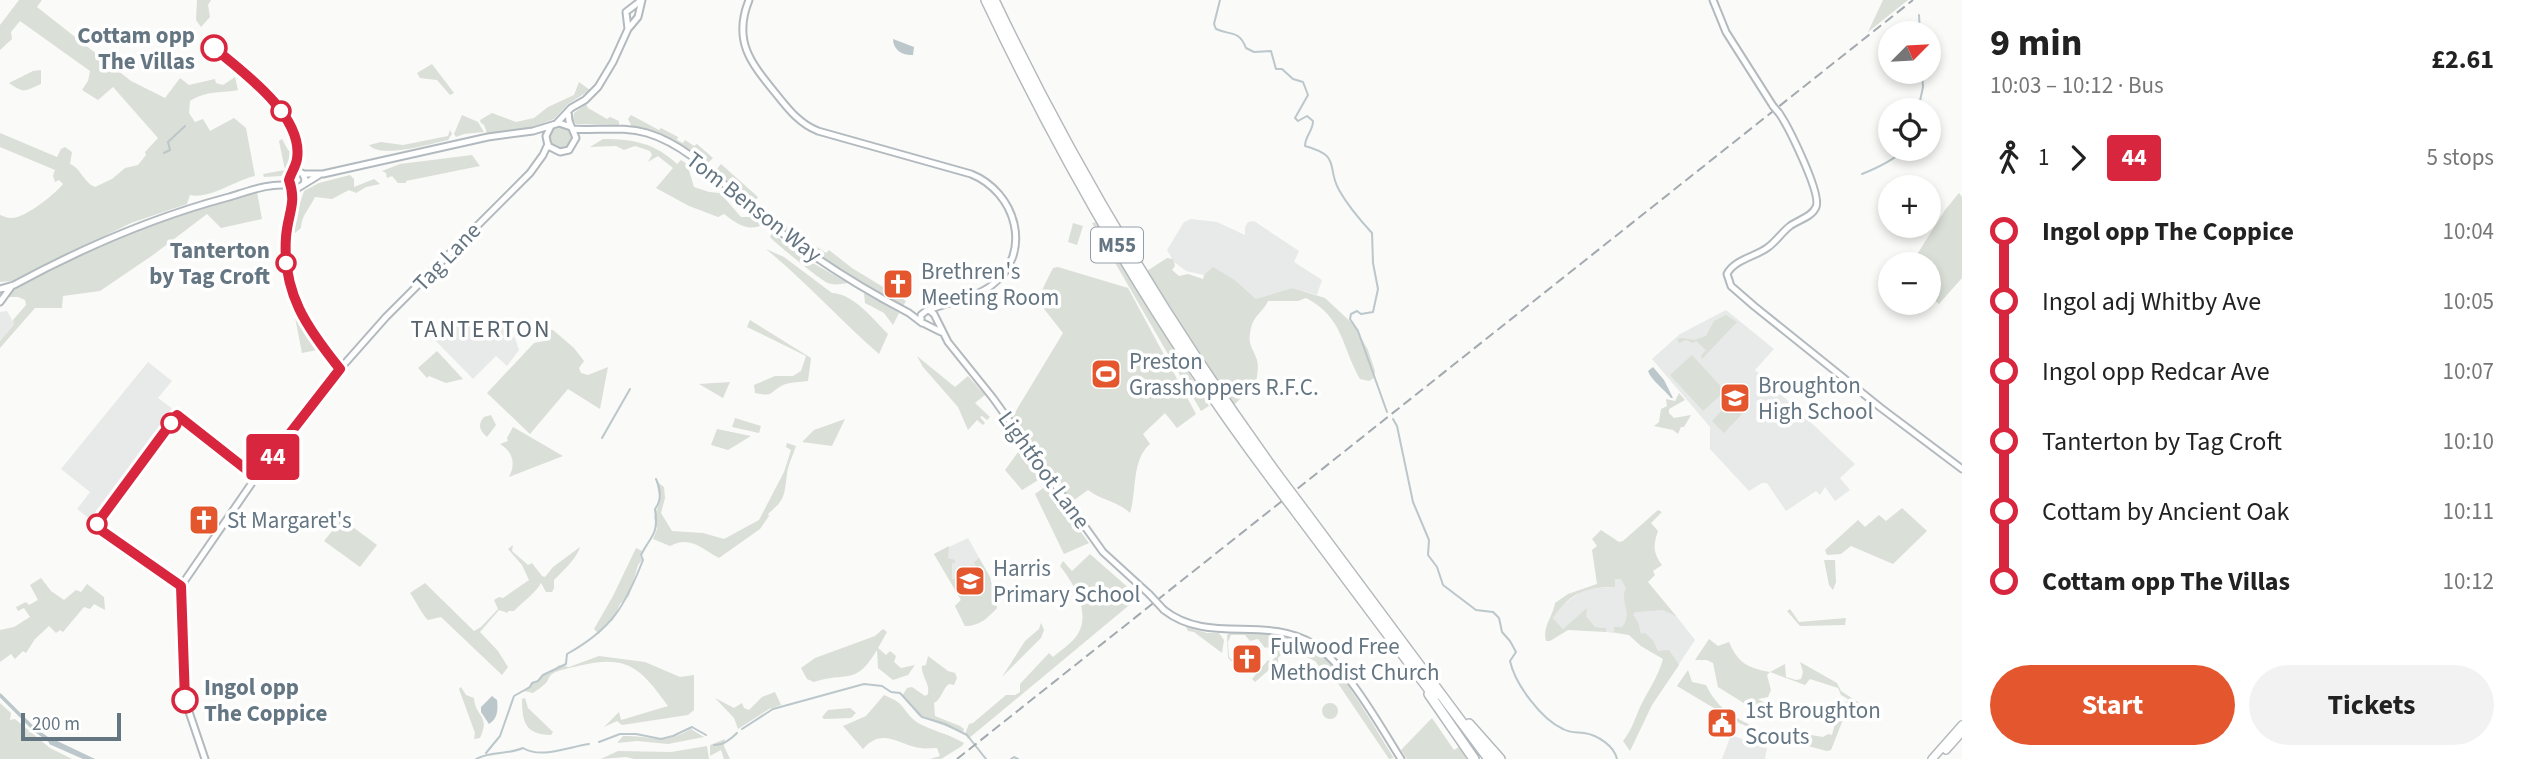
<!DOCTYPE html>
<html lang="en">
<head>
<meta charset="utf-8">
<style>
  body { margin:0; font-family:"Source Sans 3",sans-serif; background:#f2f2f2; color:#222; height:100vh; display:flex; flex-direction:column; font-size:26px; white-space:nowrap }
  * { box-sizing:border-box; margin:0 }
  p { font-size:23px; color:#767676 }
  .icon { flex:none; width:38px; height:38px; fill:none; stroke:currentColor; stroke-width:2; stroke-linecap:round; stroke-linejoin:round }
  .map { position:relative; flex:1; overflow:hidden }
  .sheet { display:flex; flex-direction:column; background:#fff; width:560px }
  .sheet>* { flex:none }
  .badge { padding:0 14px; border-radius:5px; font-size:24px; line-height:46px }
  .needle { width:46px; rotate:66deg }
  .buttons { position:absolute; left:1878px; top:21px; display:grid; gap:14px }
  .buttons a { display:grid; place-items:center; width:63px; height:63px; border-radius:50%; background:#fff; box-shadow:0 4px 10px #0003; font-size:35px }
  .scale { position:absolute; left:21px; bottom:18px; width:100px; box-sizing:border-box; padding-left:7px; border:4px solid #657683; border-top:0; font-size:19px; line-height:24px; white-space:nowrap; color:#657683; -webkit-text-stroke:5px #fff; paint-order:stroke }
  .map>.badge { position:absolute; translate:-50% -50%; box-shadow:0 0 0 4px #fff }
  .legs { display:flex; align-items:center; gap:10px; height:77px; padding:0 28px; font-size:23px }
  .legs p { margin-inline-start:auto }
  .headline { display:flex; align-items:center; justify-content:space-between; height:119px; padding:0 28px }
  h1 { font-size:38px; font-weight:700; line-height:52px }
  .cta { display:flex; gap:14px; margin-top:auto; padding:14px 28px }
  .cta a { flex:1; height:80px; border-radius:42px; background:#e4572e; color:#fff; font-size:28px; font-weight:700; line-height:80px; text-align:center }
  .cta a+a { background:#f2f2f2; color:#222 }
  ul { padding:0 28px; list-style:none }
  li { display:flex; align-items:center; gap:24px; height:70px; font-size:26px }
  li i { display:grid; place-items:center; width:10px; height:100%; margin:0 9px; background:currentColor }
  li i::after { content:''; width:18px; height:18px; margin:-9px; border:5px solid; border-radius:50%; background:#fff }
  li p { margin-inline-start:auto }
  li:first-child i { background:linear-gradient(#0000 50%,currentColor 0) }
  li:last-child i { background:linear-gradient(currentColor 50%,#0000 0) }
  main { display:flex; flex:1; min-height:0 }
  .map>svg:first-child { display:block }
  .built { fill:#e8e9e9 }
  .green { fill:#dadfd7 }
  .water { fill:#bbc7cb }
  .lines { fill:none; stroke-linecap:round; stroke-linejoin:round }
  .stream { stroke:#bbc7cb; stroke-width:2 }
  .canal { stroke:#bbc7cb; stroke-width:3.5 }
  .secondary-casing { stroke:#b3babf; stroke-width:9 }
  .primary-casing { stroke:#b5babe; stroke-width:10 }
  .motorway-casing { stroke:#b4b9bd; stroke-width:12 }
  .secondary { stroke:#fff; stroke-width:5 }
  .primary { stroke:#fff; stroke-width:7 }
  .motorway { stroke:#fff; stroke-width:9 }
  .rail { stroke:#a2aab0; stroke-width:2; stroke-dasharray:10 5; stroke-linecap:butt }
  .secondary-bridge-casing { stroke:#b3babf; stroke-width:9; stroke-linecap:butt }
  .motorway-bridge-casing { stroke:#b4b9bd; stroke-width:12; stroke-linecap:butt }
  .secondary-bridge { stroke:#fff; stroke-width:5 }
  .motorway-bridge { stroke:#fff; stroke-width:9 }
  .line-1-casing { stroke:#fff; stroke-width:16 }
  .line-1 { stroke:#d7263d; stroke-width:10 }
  .stop-1-dot { fill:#fff; stroke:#d7263d; stroke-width:3.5 }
  .labels { text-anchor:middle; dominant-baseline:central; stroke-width:7; stroke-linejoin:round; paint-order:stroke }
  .shield { fill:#fff; stroke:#939fa8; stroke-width:2 }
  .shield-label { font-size:21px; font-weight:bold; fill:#657683 }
  .stop-label { font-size:23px; font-weight:bold; fill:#657683; stroke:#fff; text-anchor:end }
  .street-label { font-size:23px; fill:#657683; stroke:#fff }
  .poi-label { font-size:23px; fill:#657683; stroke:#fff; text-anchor:start }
  .neighbourhood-label { font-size:24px; letter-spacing:2px; fill:#57646e; stroke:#fff }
</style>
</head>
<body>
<main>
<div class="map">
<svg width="1962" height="759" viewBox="0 0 1962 759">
  <rect width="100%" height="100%" fill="#fafaf8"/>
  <path class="built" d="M1191,219L1217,222L1245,235V227L1248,222L1254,221L1299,251L1294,262L1322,280L1317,295L1292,288L1256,299L1236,281L1208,272L1204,275L1186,271L1174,262L1167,250L1184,222Z
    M1726,310L1774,349L1755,370L1855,464L1840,478L1850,490L1835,501L1825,487L1820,495L1816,491L1786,511L1767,483H1762L1749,491L1710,449V427L1652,359L1680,334Z
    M7,311L15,325L0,341V312Z
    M444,321L464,329L471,325L485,338L491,332L495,335L502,327L515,338L519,350L507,366L496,356L473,379L430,335Z
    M148,362L172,381L158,398L177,412L95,523L77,509L90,492L61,469Z
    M968,538L990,577L997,608L985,620L965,626L955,606L961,600L934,554Z
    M1615,579H1621L1627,588L1655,609L1663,610L1677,617L1695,640L1677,667L1641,646L1629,635L1606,632L1605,628L1595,627L1586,616L1563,629L1553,618L1561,606L1585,589L1614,587Z
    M1731,735L1767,748L1765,759H1722Z"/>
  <path class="green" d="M19,0H42L37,7L131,81L165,98L180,78L189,85L215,79L216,83L223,85L235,77L238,90C217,94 208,90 190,101L189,113L195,122L203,119L210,131L234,118L246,128L255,176C236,180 208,200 190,195L187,204L131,223L13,281L0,282V215C4,216 7,218 11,218C24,219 54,195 63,184L59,180L55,182L53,176L55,170L0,147V133L57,157L61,149L65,147L72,152L70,164C81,168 83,182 95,187L112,179L125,168L138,165L146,155L145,152L158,138L113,87L98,100L82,90L88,81L90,71L20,21L11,32L12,39L0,50V25Z
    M197,0H211L208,5L210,17L201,27L196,20Z
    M1883,0H1908L1868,32Z
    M432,64L454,93L450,95L437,80L420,78L417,73Z
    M41,70V84C25,91 24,94 9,83L33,71Z
    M579,82L590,90L568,104L554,119L529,128L487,133L484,125L481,123L480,120L492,113L516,122L534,118L548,107L574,95Z
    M586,104L588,108L607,119L610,117L619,121V125L576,124L573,120L574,113Z
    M462,115L478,122L484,132L464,134L456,137L454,134Z
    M631,115L659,130L661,128L678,137L677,140L683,143L685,140L694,146L697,144L713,158L707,164C683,147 661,132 632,127L628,119Z
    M549 137a12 12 0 1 1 24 0a12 12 0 1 1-24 0Z
    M450,130L452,134L448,140C430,144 381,159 369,145L381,142L403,145L448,136Z
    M282,139L288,150L290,151L289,167L281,176L264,177L263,174L285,170L279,141Z
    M603,139C633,139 655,143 677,164L681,160L687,164L694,187L709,192L720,193L741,217H752L762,225C747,232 736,223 724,214L718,217L689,206L656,188L673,168L658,156L648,162L652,155L650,151L635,146L624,150L616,146L590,147Z
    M472,155L480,166L406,181V183H398L392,176L387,178L386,173L382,171L400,164Z
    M721,164L758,197L753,204L716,170Z
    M350,175L354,179V187L374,179L380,184L366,187L356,193L349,190L332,199L315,197C310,208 301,216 301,228L295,233L293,224L304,191L319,183Z
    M257,192L262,219L221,228L207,214L153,255L100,291L63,296L62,308H35L0,348V341L14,325L13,320L26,305L25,300L18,297H8L10,290C88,247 170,211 257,192Z
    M1959,193L1962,197V278L1939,304L1929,296L1928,264H1911L1945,210Z
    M777,217L779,222L826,253L829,250L852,268L906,301L903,306L814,253L774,222Z
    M1096,222L1209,406L1201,411L1092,223Z
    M1073,223L1083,226L1077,245L1068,242Z
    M772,233L811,262L848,283C840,284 833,286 826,282C818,278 774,242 770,237Z
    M766,249L784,257L832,293C854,294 873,319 888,334L879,354C840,320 806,282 766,249Z
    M1167,258L1173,259L1175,266L1172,270L1179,276L1188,274L1203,279L1204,275L1213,267L1236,281L1256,299L1292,288L1325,298L1354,325L1368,350L1375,371L1374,378L1369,381L1360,379C1341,346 1344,318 1306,298L1298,301H1268C1264,311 1253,316 1251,328C1247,345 1252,346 1257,360C1259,368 1257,375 1256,383L1234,405L1147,271Z
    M1058,267L1128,288L1196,414L1177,428L1165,413L1143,434L1150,444C1131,460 1137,493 1130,513C1117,501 1101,500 1088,490L1070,503L1011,419L1063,333L1037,300L1053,268Z
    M864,293L899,313L893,325L884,313L865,303Z
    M294,312L307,337L317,350L302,353Z
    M1726,315L1737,322L1702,359L1701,356L1706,350L1696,341L1693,343L1686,340L1679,343L1677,339L1682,338L1694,340L1706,336L1714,321Z
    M750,320L811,358L808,381C801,382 790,382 783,385C769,392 775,397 755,393L754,385L775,376H793L801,371L806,356L747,327Z
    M548,330H553L574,348L584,361L579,368L581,373L588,375L608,367L600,409L568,389L530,434L487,393L534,343L549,340Z
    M437,351L463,379L446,383L429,376L427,378L418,368Z
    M1692,355L1725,391L1703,411L1670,375Z
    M917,356L955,387L968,376L985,395L975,403L990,417L987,420L982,416L980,417L985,423L983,425L977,420L968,430L958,407L923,367Z
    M730,382L723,398L699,384Z
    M1679,393L1685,400L1669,409V413L1674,418L1691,415L1684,427H1681L1678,434L1673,430L1654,426L1659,422L1661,409L1667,406L1666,399L1675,401Z
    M1729,402L1742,414L1724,433L1712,421Z
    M491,415L496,425L487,437C480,431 477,425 484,417Z
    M735,418L761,426L759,433L732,427Z
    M845,419L832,446L802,442L814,430Z
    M513,427L563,456L509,477C516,464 513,452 500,444L508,441L507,438Z
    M717,429L751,436L728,450L711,445Z
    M787,443L796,446C793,455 788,465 787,474C784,495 786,499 768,514L769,516L760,529L719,558C702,549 690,535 670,546L653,539L657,529L654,517L660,501L656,481L664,487L665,498L661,513L672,531L703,533L724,539L759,520L784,472L791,450L786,447Z
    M1021,448L1040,479L1022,490L1005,470Z
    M1046,486L1089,543L1064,554L1035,494Z
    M1902,508L1927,531L1893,564L1851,546L1841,554L1827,555L1825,550L1858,520L1865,527L1879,515L1886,521Z
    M1658,510L1662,512L1651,523L1658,531C1653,545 1653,553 1662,565L1653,571L1655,575L1648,582L1677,617L1663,610L1635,612L1633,615L1638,622L1641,634L1645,633L1653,640L1658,651L1669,650L1679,665L1652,705L1630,751L1623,741C1632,730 1635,718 1641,705C1649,689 1658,677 1663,659L1641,646L1629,635L1614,632V627H1622C1634,612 1619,604 1626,588L1621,579H1615V587C1585,587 1570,593 1553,618L1563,629L1587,608L1586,616L1595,627L1606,628V632L1568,630L1550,641H1546C1542,626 1553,617 1555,603L1568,594L1597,584L1592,550L1597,546L1592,539L1601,530L1619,542L1623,541Z
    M342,519L377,545L360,567L324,541Z
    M513,545L512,551L528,565L532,563L542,576L545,577L553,567L580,547C577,558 563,571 554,580V588L552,592H546L541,583C535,594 523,601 514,611H508V613L499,610L480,632L498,651L508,667L502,675L441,617L428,620C422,615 416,601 410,593L425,583L474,631L481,627L498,609L494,600L499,597L503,598L529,580L522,565L508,549Z
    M949,546L948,558L955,560V563H952V579L959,580L958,593L967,594L968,583H973V592L981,593L982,579L969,577L971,565L975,566V563H973L979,558L990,577L997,608C987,618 980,626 965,626L955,606L961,600L934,554Z
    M636,548L642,551L640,556L642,560L638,565L629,596L620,604L613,620L606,624L599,634L594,629L613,596Z
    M1090,554L1139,597L968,739L965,734L969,724L973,723L1006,695H1015L1020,692V684L1049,653L1053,657C1060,651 1069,645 1075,638C1093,616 1075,585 1060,566L1063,561L1072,571Z
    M1824,560H1835L1836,582L1833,590L1829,585Z
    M41,578L51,591L64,600L76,590L81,592L87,584L104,597L105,610L94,604L90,609L84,607L63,632L60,630L56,633L49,626L35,639L26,653L23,651L15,659L11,654L0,662V630L14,627L30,617L24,608L18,611L16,607L26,602L29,605L38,600L30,585Z
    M1790,609L1799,622L1846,618L1845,625L1800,626L1787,611Z
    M1041,623L1044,630L1041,638L1002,677L1025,641L1039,629Z
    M1186,627L1207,633H1219L1224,640L1222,653L1194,632L1188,631Z
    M883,629L887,632L878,648L886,655L890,651L896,656L894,662L901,668L915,665L908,675L893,680L878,668L877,650C855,687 847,671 814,682L807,679L801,668L815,658L875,636Z
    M1230,633C1255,633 1281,631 1305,642C1337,658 1374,727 1394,758L1389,759L1335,679L1325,674L1315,661L1287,648L1278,658V662L1255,682L1252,679L1268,660L1271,662L1276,656L1267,647L1265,648L1258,639L1250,641L1245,635H1231L1228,642L1229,657L1249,677L1228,658L1227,635Z
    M1709,639L1718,646L1729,642C1738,663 1748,668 1770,672L1785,664L1786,677L1796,680L1801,679L1803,672L1800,662L1837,683L1841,691L1867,708L1846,712L1831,750L1827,751L1773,737L1739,723L1677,686L1688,670L1692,682L1706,685C1711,696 1720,707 1730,714C1742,722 1782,741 1796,740C1801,739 1801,738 1805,734L1823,737L1828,734L1832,735L1836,720L1834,712L1840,709L1841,705L1844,706L1848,699L1841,695L1838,688L1810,679L1805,685L1770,672L1767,675L1771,690L1768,697L1758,699L1765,703L1760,710H1755L1718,687L1713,663L1707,660H1695Z
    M599,656L645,662L680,677L694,675V710L688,715L622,725L617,721L604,727L619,712L621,720L668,706C640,667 627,654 578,666C571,668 558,670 552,674C549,676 548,681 546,683C542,687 537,690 533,693L524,691L532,683L538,681L543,675L550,673L559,665L569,667Z
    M928,656L948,671L955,673L957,678L954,685L949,684C942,689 942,699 934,703L935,716L960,726L964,729L963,733L919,716L902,696L907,688L912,687L925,696L928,694C930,683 921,676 922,666L926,665Z
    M461,687L466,695L474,698C475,717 491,715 480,738L474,739L475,733L459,689Z
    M775,692L781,705L769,709L738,729L734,718L715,698L734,708L742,703L744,708L749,710L762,697Z
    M884,695C888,697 896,700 899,703C906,710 909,717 918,723C933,731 949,734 964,743L962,746L941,759H930L940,756L937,748C932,748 925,749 920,748C897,744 882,727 863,749L843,726L866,716Z
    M525,698L528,708L553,732L551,735C526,734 522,724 522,699Z
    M0,703L11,713L10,720L15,719L50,748L72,759H0Z
    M1322 711a8 8 0 1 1 16 0a8 8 0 1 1-16 0Z
    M850,708L856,713L851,718L824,719L822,717L828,710Z
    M1432,718L1454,750L1459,747L1467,759H1407L1401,750Z
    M691,729L704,737L668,744L637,741L617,743L623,736C655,735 659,747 691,729Z
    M725,739L724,746L730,759H724L721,750L710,756V745Z
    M707,746L709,759H634L626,757L601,759L618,751L671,752Z"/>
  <path class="water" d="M893,39L914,47L913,55C903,56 893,50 893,39Z
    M1653,367L1664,380L1673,398H1671C1664,389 1651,380 1648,371Z
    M492,696L497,700C498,709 498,719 489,724L481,712V707Z
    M51,738L95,759H83L49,744Z"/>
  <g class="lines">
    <path class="stream" d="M1220,0L1214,24L1216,29C1232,36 1239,30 1246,48L1254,52L1271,51L1276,69H1282L1293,79L1303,82L1308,95L1295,118L1298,121L1307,116L1313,121C1313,131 1305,136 1305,146C1342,156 1326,167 1339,190C1348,206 1360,220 1372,233L1373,263L1378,289L1373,312L1361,314L1357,311L1351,314L1350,319L1358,331L1387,412
      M1919,15L1920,33
      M1918,110L1923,87L1922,72
      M164,153L170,150L168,142L185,126
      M1862,174C1877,168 1894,160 1905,149
      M1393,419L1397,426L1413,502L1429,540L1428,555L1437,567L1443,585L1476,610L1493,612L1499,618L1502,632L1510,641L1516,652L1510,661C1515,684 1541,719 1563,729C1570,733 1577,732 1584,733C1598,735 1614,746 1617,759
      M602,438L630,389
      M742,729L773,709L864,684L882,686L891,692L900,693L922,717L945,724L967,735L986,759
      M599,742L620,734H636L661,739L673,736L692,727L706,735
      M714,745C723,746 731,739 737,733
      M486,753L500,736L514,696L530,687L532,683L538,681L543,675L566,664L567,654C612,629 625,606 643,560L641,555C651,535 659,535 655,509C662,500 661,490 656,479
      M476,759C490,751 507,755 523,748C541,759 568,747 589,744
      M1011,759L1014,757L1018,759"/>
    <path class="canal" d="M0,695L34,729L53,743"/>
    <g class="secondary-casing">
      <path id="secondary" d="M749,0C732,42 752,64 777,95C789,110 800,124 818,131L971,174C1016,192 1034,253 992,285C974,299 947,302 926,311
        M1713,0L1726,32L1773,106
        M628,29L626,12L639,2
        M1779,113C1788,126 1822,194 1816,207C1812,217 1798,220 1790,226C1781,233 1776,242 1767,248C1754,257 1734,260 1727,274L1731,286L1754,306L1881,408L1962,469
        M556,124L571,108L585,100L598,87L613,62L628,29L638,17L642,0
        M551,126L546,136L548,146L560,152L569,150L576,138L569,121L568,111
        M573,129C598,131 622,126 647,133C694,147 728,191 766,221C811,256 859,287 909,313L922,323
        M303,174H323L488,137L533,131L559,123L571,127
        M304,184L305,179L302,173L295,172L290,175V184L298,188L319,175
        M0,289L14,285C82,248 154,217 229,197C249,191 271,182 292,186
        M0,302L11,287
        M929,310L934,314L948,342L993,398L1103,552L1149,594
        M926,311L921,315V322L941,332
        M1164,610C1208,645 1267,615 1313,644C1346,664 1380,726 1401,759
        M205,759L185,700L181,586L256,477L340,369L386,317L530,173L543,155L548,144"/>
    </g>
    <g class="primary-casing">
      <path id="primary" d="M1946,750L1962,732
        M1932,759L1962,725"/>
    </g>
    <g class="motorway-casing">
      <path id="motorway" d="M986,0C1065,167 1159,329 1270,477
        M994,0C1073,166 1168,324 1276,473
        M1306,513L1489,759
        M1300,517L1434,696
        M1429,694L1474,759
        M1469,724L1500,759"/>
    </g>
    <use href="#secondary" class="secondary"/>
    <use href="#primary" class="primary"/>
    <use href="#motorway" class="motorway"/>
    <path class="rail" d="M957,759L1913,0"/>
    <g class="secondary-bridge-casing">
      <path id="secondary-bridge" d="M1773,106L1779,113
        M1149,594L1164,610"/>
    </g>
    <g class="motorway-bridge-casing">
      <path id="motorway-bridge" d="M1276,473L1306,513
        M1270,477L1300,517"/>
    </g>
    <use href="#secondary-bridge" class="secondary-bridge"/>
    <use href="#motorway-bridge" class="motorway-bridge"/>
  </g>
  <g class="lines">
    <g class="line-1-casing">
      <path id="line-1" d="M185,700L181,586L95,526L177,415L256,477L340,369C307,328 282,293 286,237C288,212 297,204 289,180C291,173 296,166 297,159C304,116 243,72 214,48"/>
    </g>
    <use href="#line-1" class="line-1"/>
  </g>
  <defs>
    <g id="church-square" transform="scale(1.575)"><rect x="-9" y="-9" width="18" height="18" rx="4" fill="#e4572e" stroke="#fff"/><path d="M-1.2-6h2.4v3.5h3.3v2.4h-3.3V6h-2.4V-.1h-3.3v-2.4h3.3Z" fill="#fff"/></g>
    <g id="stadium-square" transform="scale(1.575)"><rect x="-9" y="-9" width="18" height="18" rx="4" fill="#e4572e" stroke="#fff"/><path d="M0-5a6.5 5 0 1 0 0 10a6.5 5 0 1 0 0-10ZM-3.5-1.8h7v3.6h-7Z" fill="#fff"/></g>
    <g id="school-square" transform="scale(1.575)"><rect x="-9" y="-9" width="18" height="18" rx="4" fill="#e4572e" stroke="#fff"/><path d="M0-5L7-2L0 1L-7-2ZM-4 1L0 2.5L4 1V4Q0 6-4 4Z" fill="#fff"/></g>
    <g id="civic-square" transform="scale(1.575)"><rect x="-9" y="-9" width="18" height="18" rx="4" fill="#e4572e" stroke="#fff"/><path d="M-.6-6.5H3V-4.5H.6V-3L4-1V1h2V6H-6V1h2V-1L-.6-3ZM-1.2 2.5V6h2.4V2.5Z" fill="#fff"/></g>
  </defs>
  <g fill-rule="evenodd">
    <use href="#church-square" x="898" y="284"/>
    <use href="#stadium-square" x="1106" y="374"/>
    <use href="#school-square" x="1735" y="398"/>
    <use href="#church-square" x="204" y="520"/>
    <use href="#school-square" x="970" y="581"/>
    <use href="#church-square" x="1247" y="659"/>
    <use href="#civic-square" x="1722" y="723"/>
  </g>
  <g class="stop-1-dot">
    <circle cx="214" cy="48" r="12"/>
    <circle cx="281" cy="111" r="9"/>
    <circle cx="286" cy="263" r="9"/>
    <circle cx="171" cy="423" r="9"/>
    <circle cx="97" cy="524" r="9"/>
    <circle cx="185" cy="700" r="12"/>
  </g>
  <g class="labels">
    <rect class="shield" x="1091" y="227.5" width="52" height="35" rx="5"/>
    <g class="shield-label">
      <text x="1117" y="245">M55</text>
    </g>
    <g class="stop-label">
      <text x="195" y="35">Cottam opp<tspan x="195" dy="26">The Villas</tspan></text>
      <text x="270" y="250">Tanterton<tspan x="270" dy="26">by Tag Croft</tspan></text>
      <text x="204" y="687" text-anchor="start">Ingol opp<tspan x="204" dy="26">The Coppice</tspan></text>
    </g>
    <g class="street-label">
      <text transform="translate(754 207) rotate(38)">Tom Benson Way</text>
      <text transform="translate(447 257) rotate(-46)">Tag Lane</text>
      <text transform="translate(1044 470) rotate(54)">Lightfoot Lane</text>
    </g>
    <g class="poi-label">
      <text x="921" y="271">Brethren's<tspan x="921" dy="26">Meeting Room</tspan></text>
      <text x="1129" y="361">Preston<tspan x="1129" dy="26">Grasshoppers R.F.C.</tspan></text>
      <text x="1758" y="385">Broughton<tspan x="1758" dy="26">High School</tspan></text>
      <text x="227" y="520">St Margaret's</text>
      <text x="993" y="568">Harris<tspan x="993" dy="26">Primary School</tspan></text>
      <text x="1270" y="646">Fulwood Free<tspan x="1270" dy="26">Methodist Church</tspan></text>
      <text x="1745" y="710">1st Broughton<tspan x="1745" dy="26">Scouts</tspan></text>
    </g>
    <g class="neighbourhood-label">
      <text x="481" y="329">TANTERTON</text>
    </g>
  </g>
</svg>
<div class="buttons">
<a><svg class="needle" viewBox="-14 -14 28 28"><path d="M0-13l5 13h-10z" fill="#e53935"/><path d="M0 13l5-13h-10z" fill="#767676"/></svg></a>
<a><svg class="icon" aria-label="locate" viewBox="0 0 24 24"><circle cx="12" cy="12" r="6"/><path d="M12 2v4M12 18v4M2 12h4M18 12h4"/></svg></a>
<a>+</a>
<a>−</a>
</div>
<div class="scale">200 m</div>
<b class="badge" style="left:273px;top:457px;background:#d7263d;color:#fff">44</b>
</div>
<section class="sheet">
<div class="headline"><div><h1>9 min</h1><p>10:03 – 10:12 · Bus</p></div><b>£2.61</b></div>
<div class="legs"><svg class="icon" aria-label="walk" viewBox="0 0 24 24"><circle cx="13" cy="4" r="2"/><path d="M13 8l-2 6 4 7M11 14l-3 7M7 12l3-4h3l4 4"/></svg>1<svg class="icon" aria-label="forward" viewBox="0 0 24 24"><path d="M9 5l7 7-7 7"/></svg><b class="badge" style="background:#d7263d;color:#fff">44</b><p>5 stops</p></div>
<ul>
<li><i style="color:#d7263d"></i><b>Ingol opp The Coppice</b><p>10:04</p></li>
<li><i style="color:#d7263d"></i><span>Ingol adj Whitby Ave</span><p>10:05</p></li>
<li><i style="color:#d7263d"></i><span>Ingol opp Redcar Ave</span><p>10:07</p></li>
<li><i style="color:#d7263d"></i><span>Tanterton by Tag Croft</span><p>10:10</p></li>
<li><i style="color:#d7263d"></i><span>Cottam by Ancient Oak</span><p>10:11</p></li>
<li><i style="color:#d7263d"></i><b>Cottam opp The Villas</b><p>10:12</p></li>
</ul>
<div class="cta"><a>Start</a><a>Tickets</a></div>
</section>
</main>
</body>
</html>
